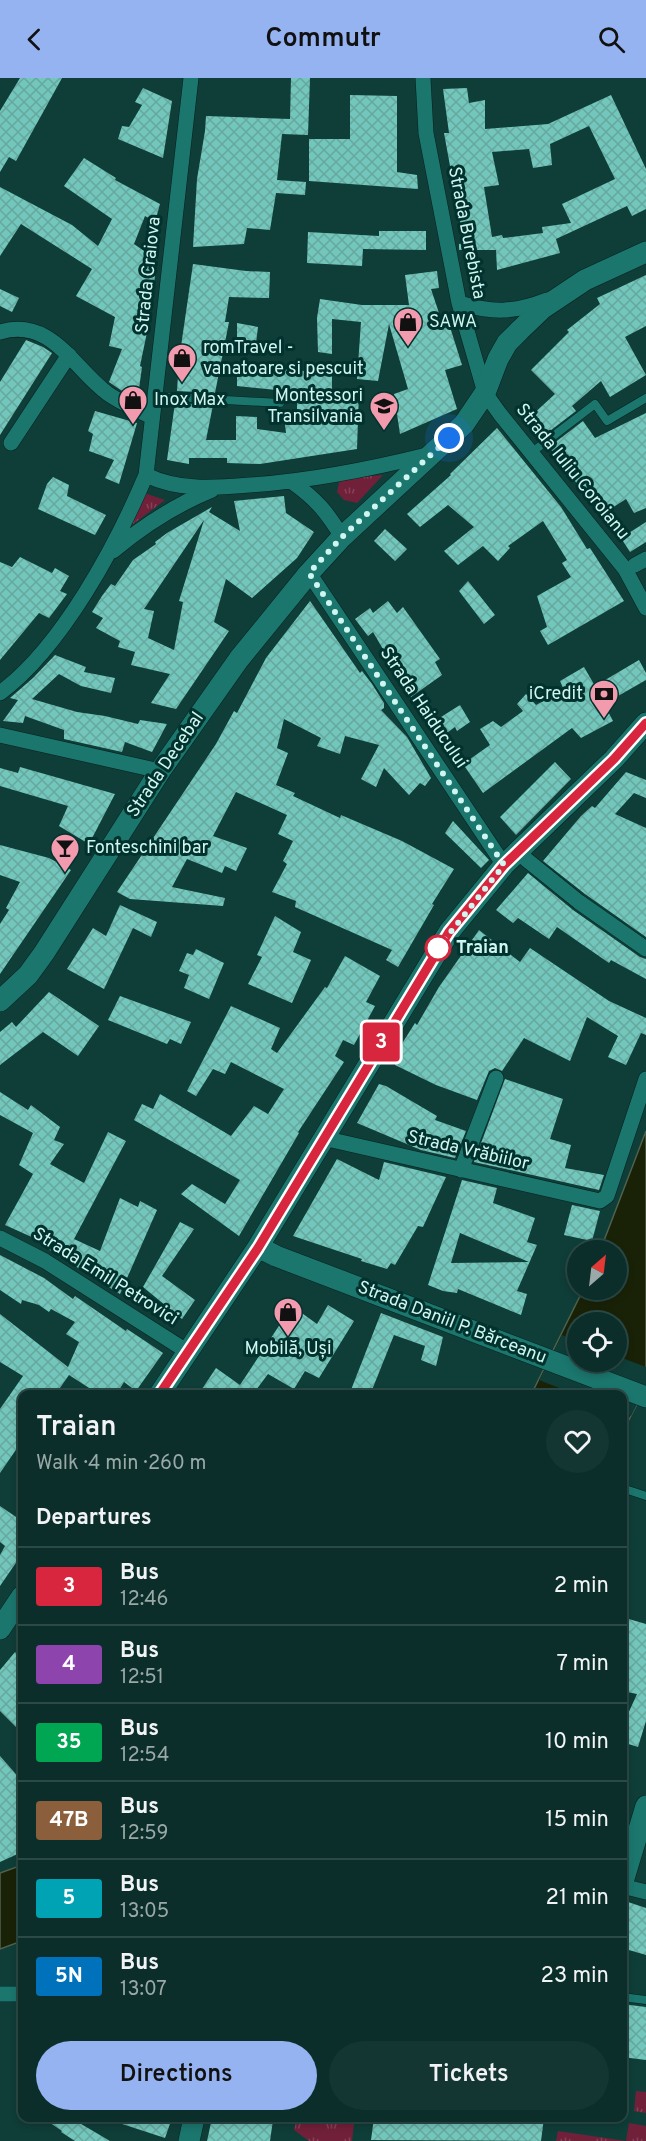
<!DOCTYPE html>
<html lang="en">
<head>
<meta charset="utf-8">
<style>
  body { margin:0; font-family:Overpass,sans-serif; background:#143632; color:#f1f3f6; height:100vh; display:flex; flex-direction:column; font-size:22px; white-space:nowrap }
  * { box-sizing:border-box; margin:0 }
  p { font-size:20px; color:#9aa8a8 }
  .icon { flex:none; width:33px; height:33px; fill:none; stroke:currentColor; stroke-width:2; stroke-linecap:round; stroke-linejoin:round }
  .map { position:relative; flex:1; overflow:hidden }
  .sheet { position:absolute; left:18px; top:1312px; width:609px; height:732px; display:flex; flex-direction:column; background:#0b2e2a; border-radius:12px; box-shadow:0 3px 9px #0003,0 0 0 2px #2b4a47 }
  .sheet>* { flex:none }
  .badge { padding:0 12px; border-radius:4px; font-size:21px; line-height:39px }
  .needle { width:39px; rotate:28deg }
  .controls { position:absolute; left:567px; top:1162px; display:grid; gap:12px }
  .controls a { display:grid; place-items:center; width:60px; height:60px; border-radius:50%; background:#0b2e2a; box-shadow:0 3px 9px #0003,0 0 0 2px #2b4a47; font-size:30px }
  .you { position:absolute; width:30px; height:30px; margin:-15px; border:4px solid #fff; border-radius:50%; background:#1a73e8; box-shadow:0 0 0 9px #1a73e833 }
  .map>.badge { position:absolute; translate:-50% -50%; box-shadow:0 0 0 3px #fff }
  h2 { padding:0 18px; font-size:22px; line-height:54px }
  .round { display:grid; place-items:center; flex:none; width:63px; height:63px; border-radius:32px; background:#143632 }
  .summary { display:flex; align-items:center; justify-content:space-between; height:102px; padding:0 18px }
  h1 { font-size:28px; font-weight:600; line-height:45px }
  .primary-button { display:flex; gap:12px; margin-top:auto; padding:12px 18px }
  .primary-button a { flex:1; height:69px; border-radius:36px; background:#95b2f1; color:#111; font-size:24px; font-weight:600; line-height:69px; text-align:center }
  .primary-button a+a { background:#143632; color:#f1f3f6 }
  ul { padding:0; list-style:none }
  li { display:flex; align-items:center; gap:18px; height:78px; padding:0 18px; border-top:2px solid #2b4a47 }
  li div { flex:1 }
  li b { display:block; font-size:22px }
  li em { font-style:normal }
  li .badge { min-width:66px; font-weight:700; text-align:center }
  header { display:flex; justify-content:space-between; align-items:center; height:78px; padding:0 18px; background:#95b2f1; color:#111; font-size:27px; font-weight:600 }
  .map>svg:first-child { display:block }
  .grass { fill:url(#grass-tufts) }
  .water { fill:#192207; stroke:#50624d; stroke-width:1.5; fill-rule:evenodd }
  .pier { fill:#0f3d38 }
  .building { fill:url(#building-cross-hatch); fill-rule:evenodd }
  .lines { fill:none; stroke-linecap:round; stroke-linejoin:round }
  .lane-casing { stroke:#06211e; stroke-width:9 }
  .street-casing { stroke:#06211e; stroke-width:16 }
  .secondary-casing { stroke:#06211e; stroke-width:22 }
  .lane { stroke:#1b766d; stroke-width:8 }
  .street { stroke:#1b766d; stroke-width:15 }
  .secondary { stroke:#1b766d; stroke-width:21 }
  .line-casing { stroke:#fff; stroke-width:14 }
  .line { stroke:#d7263d; stroke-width:9 }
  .walk { stroke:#cff6f0; stroke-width:6; stroke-dasharray:0 10.8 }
  .stop-dot { fill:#fff; stroke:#d7263d; stroke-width:3 }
  .labels { text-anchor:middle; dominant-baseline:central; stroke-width:6; stroke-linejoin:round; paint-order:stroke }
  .street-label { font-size:18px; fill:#cff6f0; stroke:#02322e }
  .poi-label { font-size:18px; fill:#cff6f0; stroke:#02322e; text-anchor:start }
  .stop-label { font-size:18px; font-weight:bold; fill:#cff6f0; stroke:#02322e; text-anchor:start }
</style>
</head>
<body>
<header><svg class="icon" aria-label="back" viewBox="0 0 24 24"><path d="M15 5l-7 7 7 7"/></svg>Commutr<svg class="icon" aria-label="search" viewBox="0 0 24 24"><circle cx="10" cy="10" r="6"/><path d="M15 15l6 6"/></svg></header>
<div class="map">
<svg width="646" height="2063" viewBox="0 0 646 2063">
  <defs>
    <pattern id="grass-tufts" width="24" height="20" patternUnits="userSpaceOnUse" patternTransform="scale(1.5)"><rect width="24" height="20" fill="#71203a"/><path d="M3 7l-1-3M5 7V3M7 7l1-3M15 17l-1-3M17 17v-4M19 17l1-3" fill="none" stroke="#844157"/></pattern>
    <pattern id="building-cross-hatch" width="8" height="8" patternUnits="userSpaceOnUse" patternTransform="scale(1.5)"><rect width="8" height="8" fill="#73c6bb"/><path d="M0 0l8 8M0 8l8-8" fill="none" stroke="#66a79e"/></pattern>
  </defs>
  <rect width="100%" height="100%" fill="#0f3d38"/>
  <path class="grass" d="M383,397L357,425L344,422L337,414L340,401Z
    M144,415L165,422L132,447Z
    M636,2013L646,2014V2035L634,2033Z
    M297,2040H329L354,2045L352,2063H309L294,2052Z
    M629,2045L646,2048V2063H556L558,2053L626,2063Z"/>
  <path class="water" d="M646,1053V1309L623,1353L622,1317H531L583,1212H616V1173H600ZM578,1245H616V1284H578Z
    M22,1787V1863L0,1871V1795Z"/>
  <path class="pier" d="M562,1257L577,1263L578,1284H616L617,1278L646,1289V1309L631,1338L623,1335L622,1317H577L539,1302Z"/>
  <path class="building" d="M20,0H62L16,83L9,79L0,94V33Z
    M291,0H310L308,57L282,56L277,102L306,104L305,117L276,115L270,152L247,150L244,166L193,169L197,101L205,53L206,38L290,41Z
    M143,10L172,23L163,80L118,61L122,48L129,49L142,27L135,24Z
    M467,10L469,25L485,22V51L548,46L611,17L646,91V131L632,138L627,128L556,161L560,175L497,192L496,172H459V166L464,165L444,55H449L443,11ZM589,48L615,101L562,126L571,145L542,149L543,155L503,160L502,157L492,159L484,109L499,107L492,74L529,71L533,90L552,87L550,66Z
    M350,17L397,18V94L417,97L418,111L309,103V61H350Z
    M84,80L116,100L115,102L160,126L155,144L145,138L134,166L147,175V179L157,180L150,240L140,288L142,289L138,318L125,315L109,304L122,271L109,268L115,239L76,218L92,191L21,146L0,178V109L72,147L98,168L112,141L64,108Z
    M379,153H426V172L363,171L362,188L307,185L308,154L379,158Z
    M193,186L246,193L270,194L269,220L229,219L225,244H229L215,315L177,313L179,282Z
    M437,193L439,210L431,211L444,250L450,249L462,287L445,292L457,331L400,356L394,316L408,311L389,246L378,303L357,301L361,244L332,241V276L318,274L317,240L320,221L362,227H409L405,197Z
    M646,197V248L625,259L646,297L610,319L601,303L572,328L576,333L542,359L530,339L555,316L531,292L569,254L567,252L600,226L597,220Z
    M0,211L19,220L12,234L0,228Z
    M237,245L258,249L256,265L237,262Z
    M26,262L43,269L52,275L0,357V304Z
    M237,288L332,295V312L359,313L357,371L260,386L227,385V380H189V386L167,382L175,325L213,327L206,362H236V338L257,339V351L286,355L284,338L297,337V314L237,308Z
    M95,333L137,345L119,406L105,400L114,382L89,373L93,356L88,353Z
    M646,335V430L634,435L626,421L601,437L549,369L583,343L595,360Z
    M497,350L561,429L587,471L590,470L624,523L548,567L540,553L547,549L537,518L571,499L562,485L567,482L543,443L508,468L510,470L498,483L483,468L458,487L444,473L474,449L448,427L420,449L407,436L451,397L450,396Z
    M53,399L69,407L67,418L106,437L95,457L38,431L47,406Z
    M284,418L286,435L314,454L297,480L252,520L226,501L214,544L229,553L176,631L151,625L170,596L131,587L135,574L118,569L120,563L96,550L103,540L92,534L102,518L111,506L115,508L133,482L156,466L155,464L167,455L212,429L209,434L240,453L234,423ZM204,442L179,523L183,524L174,572L148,560L154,533L144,531Z
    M646,444V464L630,474L621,460Z
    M385,451L407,471L395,483L374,463Z
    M20,479L52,495L55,490L69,498L60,513L67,516L49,540L39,535L0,582V484L12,489Z
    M468,503L495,537L484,546L459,513Z
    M310,523L360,595L362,593L372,606L384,625V630L381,632L407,659L431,700L425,708L420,705L409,717L384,690L376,709L361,701L379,667L345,658L340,676L317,668L321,660L284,641L277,670L288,675L276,707L295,715L293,718L340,740L341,737L402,763L454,791L432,826L434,827L398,889L386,882L392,872L295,829L296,823L272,814L287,786L283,783L293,763L278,756L287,737L236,714L213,758L247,770L236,793L225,788L222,795L187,781L172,809L225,820L223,828L130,821L117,814L216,666L234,633L237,635L266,580Z
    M388,523L397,535L403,529L440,581L435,584L442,597L411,619L373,554L368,558L355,541L370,530L373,535Z
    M55,577L86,589L84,594L115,600L111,615L81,608L59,596L32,621L77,634L105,638L138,646L140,642L167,646L152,674L125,664L122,674L64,661V652L25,638L23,645L3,643L18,622L10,620L33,600Z
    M639,582L646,595V602L604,626L613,643L581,660L572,650L483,715L463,686L490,667L480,651L493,643L501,649L523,633L517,626L526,616L536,627L564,612L560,603L584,589L595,608Z
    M460,627L470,644L457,653L455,649L444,657L433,644Z
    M555,684L571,701L516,757L500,739Z
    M20,689L115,716L89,766L59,748L68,728L0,708V690L18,695Z
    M626,694L646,702V720L634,715L615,736L646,750V859L585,816L543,783L581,738L592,728L595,730Z
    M453,743L489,782L481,790L445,755Z
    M0,767L49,780L71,792L0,896V846L9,832L6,830L20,804L0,797Z
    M528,795L573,832L640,879L646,881V901L611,882L609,885L557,849L549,861L518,840L513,845L496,832Z
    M120,827L157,844L151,859L133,850L104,911L67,891L93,850L106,858Z
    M275,838L301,854L293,874L311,882L292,925L248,906L262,879L257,877Z
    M479,852L520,884L530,870L609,923L646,940V957L641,955L626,987L608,979L618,958L587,939L570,983L524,960L502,993L495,990L489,993L477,1022L436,1007L395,987L403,964L415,945L417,947L439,909Z
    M196,871L224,885L209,921L184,910L189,897L179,893L187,875L193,877Z
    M345,878L380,898L366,924L375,928L354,967L343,962L335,978L344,984L298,1054L299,1055L239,1158L181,1116L192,1106L225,1126L240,1102L134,1042L142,1026L153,1031L160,1016L231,1058L254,1028L268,1036L284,1011L231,984L225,996L213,991L196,1018L187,1013L231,928L280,950L271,971L277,975L325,909L327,910Z
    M49,914L99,948L78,978L43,954L0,987V954L12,944L16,949Z
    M120,918L191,944L181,966L170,961L167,966L108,942Z
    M505,1001L563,1021L550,1061L571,1067L565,1090L604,1097L599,1112L474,1084Z
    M379,1006L386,1008L437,1038L435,1042L466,1053L455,1080L421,1072L357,1045Z
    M0,1014L28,1032L31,1027L60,1049L54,1062L64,1066L50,1086L84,1105L108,1054L126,1063L74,1161L100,1173L120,1120L138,1129L140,1123L157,1132L120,1216L43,1168L45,1165L5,1147L33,1096L19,1087L33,1055L0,1037Z
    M337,1081L379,1102L384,1084L446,1099L423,1149L418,1148L395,1187L391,1185L387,1191L361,1183L362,1181L293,1158Z
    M462,1102L497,1110L493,1125L535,1140L527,1164L537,1167L517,1213L527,1216L521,1237L458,1211L457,1215L443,1213L428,1207ZM460,1155L529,1184L451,1185Z
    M572,1127L600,1133L592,1163L564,1157Z
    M180,1144L194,1151L162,1198L195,1222L182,1241L143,1209Z
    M0,1177L44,1200L73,1221L75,1218L126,1253L127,1251L163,1275L136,1313L124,1304L116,1317H100L69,1297L55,1317H22V1363L0,1395V1331L23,1298L0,1284V1236L68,1289L79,1264L66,1256L75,1244L51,1231L49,1234L39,1227L22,1222L21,1226L0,1212Z
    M328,1227L354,1243L319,1300L305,1293L294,1311L268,1296L253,1316L249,1314L253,1317H198L216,1290L240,1307L292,1228L317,1246Z
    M381,1235L443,1259L436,1288L421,1282L425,1268L394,1257L370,1317H349Z
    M0,1428L22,1443V1476L0,1508V1477L5,1468L0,1464Z
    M622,1539L646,1546V1643L638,1669L622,1664V1649L637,1616L622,1613Z
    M15,1574L22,1581V1655L0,1633V1592Z
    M0,1678L22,1703V1774L0,1784Z
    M622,1822L646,1830V1877L622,1870Z
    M622,1926L646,1929V1982L622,1979Z
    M43,2040H71L110,2063H75L61,2054L62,2053Z
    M113,2040H172L165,2060L113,2043Z
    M212,2040H259L273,2042L270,2063H207Z
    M374,2040H544L541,2063L371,2062Z"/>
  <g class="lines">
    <g class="lane-casing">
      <path id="lane" d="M155,318L280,325
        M531,375L595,326L607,343L646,320
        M622,1410L646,1418
        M622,1919L646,1922"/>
    </g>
    <g class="street-casing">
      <path id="street" d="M423,0L426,55L459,225L485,315L500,336L625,491L646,530
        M459,225C492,235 514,235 547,222
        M0,254C52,239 73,290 107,315C121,325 137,332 152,339
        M11,365L69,277
        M146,397L191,0
        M292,404C316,421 327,434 342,459
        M113,473C143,448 175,427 212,412
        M635,487L646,481
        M309,495L504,787
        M0,615C62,569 116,468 146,397C179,413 214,410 250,407C311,403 371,391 431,376
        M0,657L160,693
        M517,774L579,824L646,871
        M323,1060L600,1123L607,1118L646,1001
        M461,1092L496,1000
        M0,1160L45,1183L188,1274
        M622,1808L646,1814
        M0,1916H22"/>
    </g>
    <g class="secondary-casing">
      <path id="secondary" d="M0,923L28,897L44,875L160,693L239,581L309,495L342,459L464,346L485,315L498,281L507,265L520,252L543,230L585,202L646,174
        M258,1169L276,1178L646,1319
        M159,1317L258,1169L449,854L504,787L614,681L646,645
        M0,1551L22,1518
        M622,1807L646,1728
        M189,2063L194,2040"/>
    </g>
    <use href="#lane" class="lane"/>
    <use href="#street" class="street"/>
    <use href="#secondary" class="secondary"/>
  </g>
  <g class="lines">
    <g class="line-casing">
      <path id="line" d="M159,1317L258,1170L449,854L504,787L614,681L646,645"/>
    </g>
    <use href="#line" class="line"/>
    <path class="walk" d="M438,870L504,787L309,495L342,459L449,360"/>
  </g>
  <defs>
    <g id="shop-pin" transform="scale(1.5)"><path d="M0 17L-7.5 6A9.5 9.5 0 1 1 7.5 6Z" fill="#f29aae" stroke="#02322e"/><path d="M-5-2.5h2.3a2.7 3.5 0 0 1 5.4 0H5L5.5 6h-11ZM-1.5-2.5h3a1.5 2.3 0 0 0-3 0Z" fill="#111"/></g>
    <g id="school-pin" transform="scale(1.5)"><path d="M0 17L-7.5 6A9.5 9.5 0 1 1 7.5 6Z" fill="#f29aae" stroke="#02322e"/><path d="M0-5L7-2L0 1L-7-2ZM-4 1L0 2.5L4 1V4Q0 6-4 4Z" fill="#111"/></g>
    <g id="bank-pin" transform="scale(1.5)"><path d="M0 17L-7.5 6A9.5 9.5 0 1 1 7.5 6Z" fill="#f29aae" stroke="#02322e"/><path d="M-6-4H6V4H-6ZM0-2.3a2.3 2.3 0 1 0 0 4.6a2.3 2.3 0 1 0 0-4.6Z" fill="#111"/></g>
    <g id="bar-pin" transform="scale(1.5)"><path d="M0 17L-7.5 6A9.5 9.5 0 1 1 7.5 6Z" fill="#f29aae" stroke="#02322e"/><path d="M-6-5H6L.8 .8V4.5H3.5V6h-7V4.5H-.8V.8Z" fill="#111"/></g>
  </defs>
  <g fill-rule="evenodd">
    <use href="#shop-pin" x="408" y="244"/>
    <use href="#shop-pin" x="182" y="280"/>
    <use href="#shop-pin" x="133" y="322"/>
    <use href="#school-pin" x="384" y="328"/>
    <use href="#bank-pin" x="604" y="616"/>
    <use href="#bar-pin" x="65" y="770"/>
    <use href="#shop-pin" x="288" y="1234"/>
  </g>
  <circle class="stop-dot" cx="438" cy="870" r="12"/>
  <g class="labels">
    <g class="street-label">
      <text transform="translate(466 155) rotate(79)">Strada Burebista</text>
      <text transform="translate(149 197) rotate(-84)">Strada Craiova</text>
      <text transform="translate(572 394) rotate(51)">Strada Iuliu Coroianu</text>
      <text transform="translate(423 630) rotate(56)">Strada Haiducului</text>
      <text transform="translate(166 687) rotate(-56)">Strada Decebal</text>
      <text transform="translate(468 1073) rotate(13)">Strada Vrăbiilor</text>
      <text transform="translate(105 1199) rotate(32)">Strada Emil Petrovici</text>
      <text transform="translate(452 1245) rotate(21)">Strada Daniil P. Bărceanu</text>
    </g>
    <g class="poi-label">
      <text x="429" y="244">SAWA</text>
      <text x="203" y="270">romTravel -<tspan x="203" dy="21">vanatoare si pescuit</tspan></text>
      <text x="363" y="318" text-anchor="end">Montessori<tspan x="363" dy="21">Transilvania</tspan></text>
      <text x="154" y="322">Inox Max</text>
      <text x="583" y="616" text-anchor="end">iCredit</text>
      <text x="86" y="770">Fonteschini bar</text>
      <text x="288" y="1271" text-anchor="middle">Mobilă, Uși</text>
    </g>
    <g class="stop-label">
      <text x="456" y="870">Traian</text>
    </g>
  </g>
</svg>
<div class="controls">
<a><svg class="needle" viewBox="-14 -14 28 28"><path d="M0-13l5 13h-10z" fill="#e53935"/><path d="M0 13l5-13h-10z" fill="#9aa8a8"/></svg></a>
<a><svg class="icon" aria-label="locate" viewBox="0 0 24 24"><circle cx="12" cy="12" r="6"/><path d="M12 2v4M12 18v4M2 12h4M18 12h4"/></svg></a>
</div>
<div class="you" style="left:449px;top:360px"></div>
<b class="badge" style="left:381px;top:964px;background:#d7263d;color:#fff">3</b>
<section class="sheet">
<div class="summary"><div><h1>Traian</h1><p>Walk · 4 min · 260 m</p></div><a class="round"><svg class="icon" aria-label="heart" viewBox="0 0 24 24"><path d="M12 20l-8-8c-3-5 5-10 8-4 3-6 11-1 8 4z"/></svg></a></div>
<h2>Departures</h2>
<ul>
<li><span class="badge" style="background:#d7263d;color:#fff">3</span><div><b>Bus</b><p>12:46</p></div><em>2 min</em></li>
<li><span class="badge" style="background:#8e44ad;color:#fff">4</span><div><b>Bus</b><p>12:51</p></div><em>7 min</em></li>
<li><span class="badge" style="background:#00a651;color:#fff">35</span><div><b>Bus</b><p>12:54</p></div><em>10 min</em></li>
<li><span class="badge" style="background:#8b5e3c;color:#fff">47B</span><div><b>Bus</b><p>12:59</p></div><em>15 min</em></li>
<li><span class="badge" style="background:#00a3b4;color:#fff">5</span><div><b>Bus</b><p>13:05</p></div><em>21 min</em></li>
<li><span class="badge" style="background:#0072bc;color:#fff">5N</span><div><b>Bus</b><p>13:07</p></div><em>23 min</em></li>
</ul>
<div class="primary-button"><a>Directions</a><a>Tickets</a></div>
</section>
</div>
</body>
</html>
